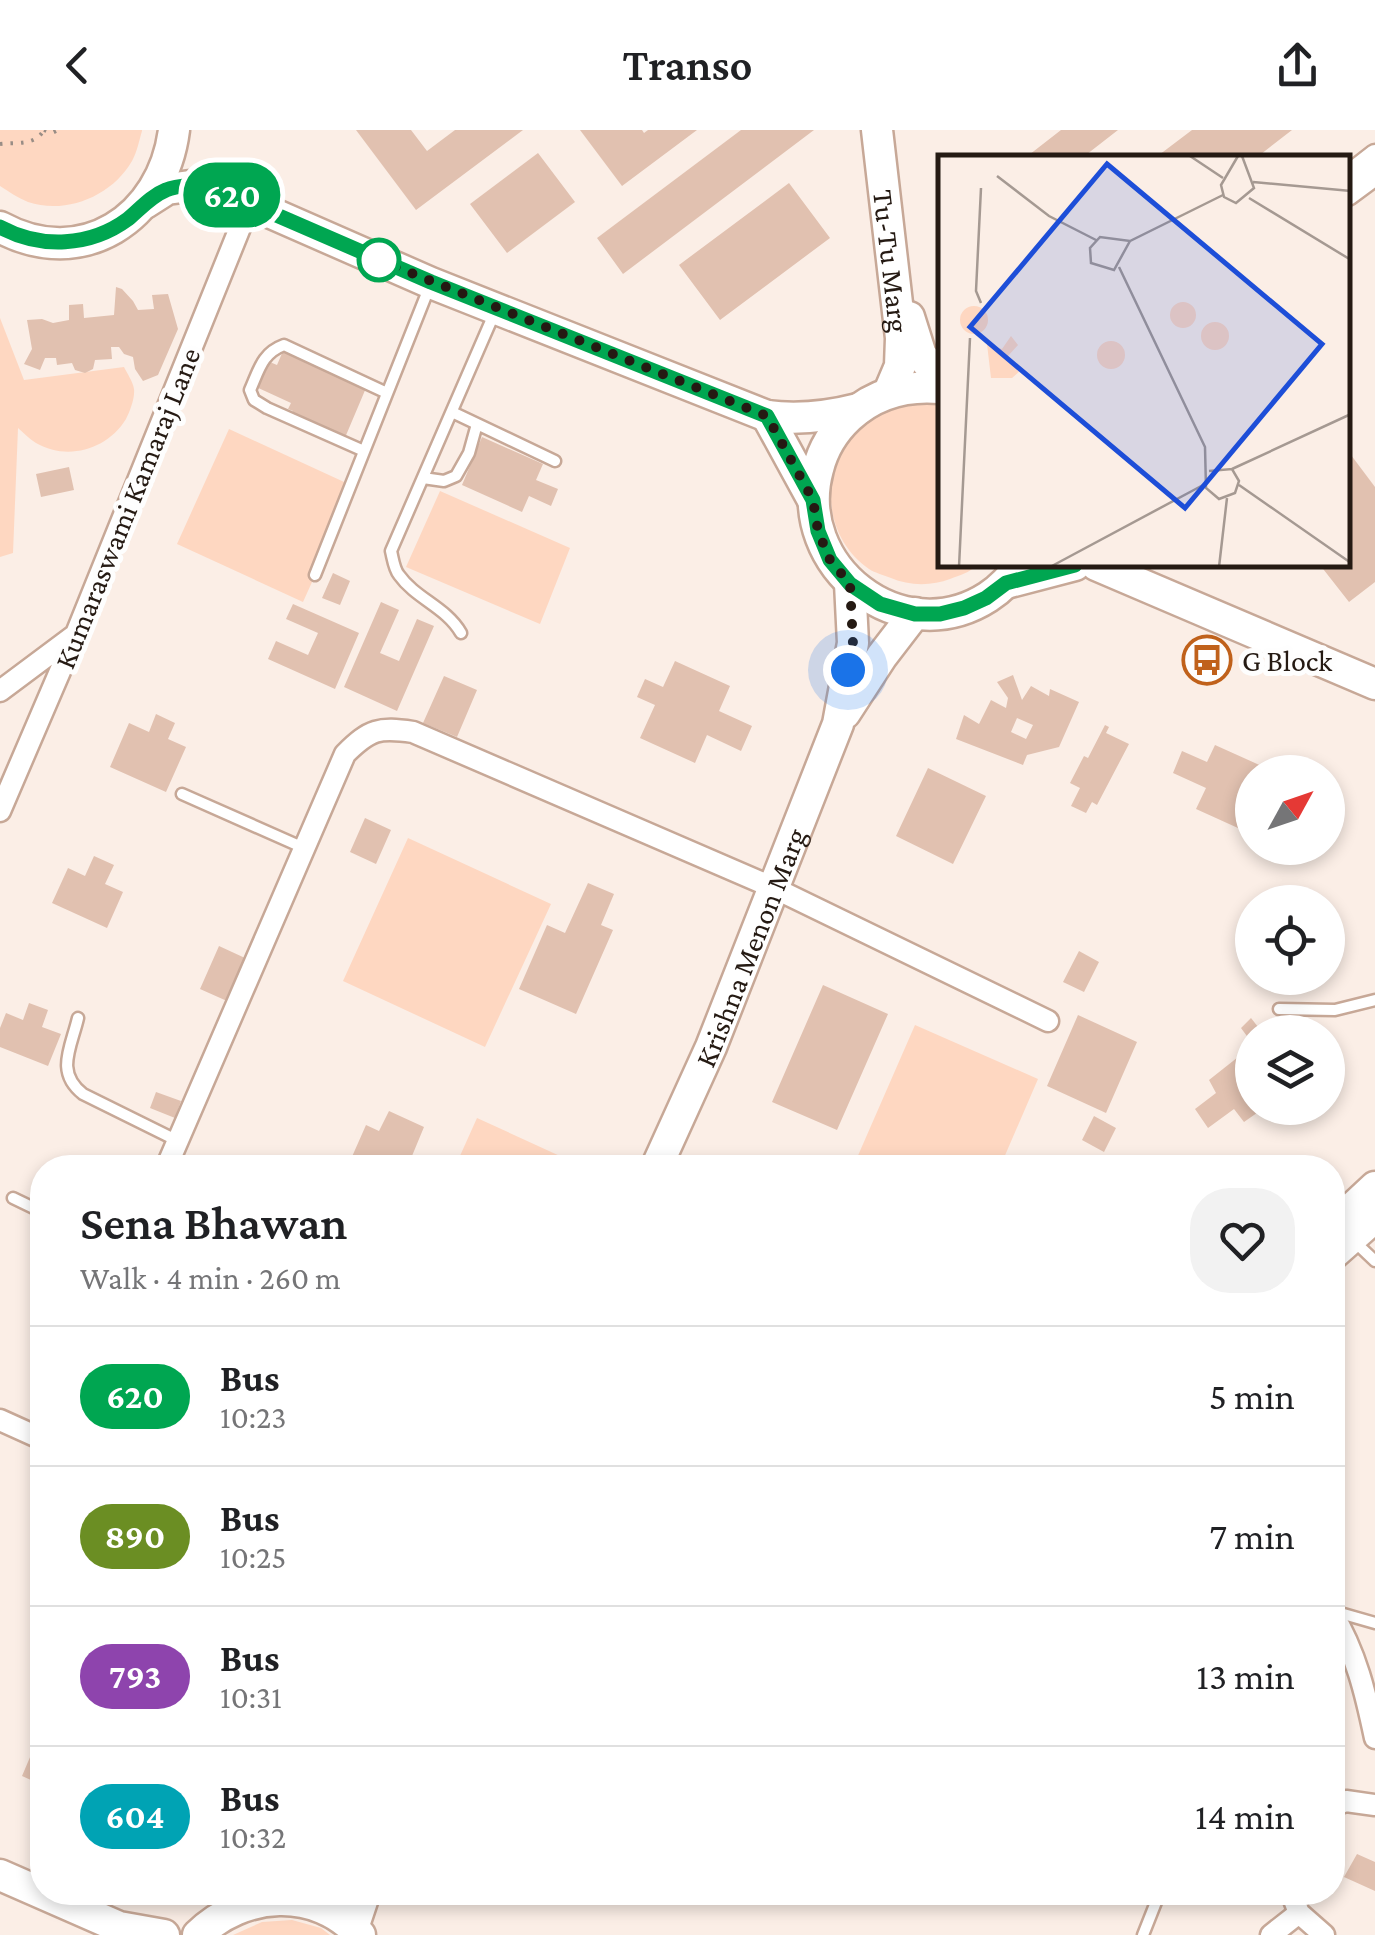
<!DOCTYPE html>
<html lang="en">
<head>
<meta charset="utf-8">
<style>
  body { margin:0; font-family:"Crimson Pro",serif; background:#f2f2f2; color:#202124; height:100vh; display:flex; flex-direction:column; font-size:38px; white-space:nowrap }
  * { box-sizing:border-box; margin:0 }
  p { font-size:32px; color:#757577 }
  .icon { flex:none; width:55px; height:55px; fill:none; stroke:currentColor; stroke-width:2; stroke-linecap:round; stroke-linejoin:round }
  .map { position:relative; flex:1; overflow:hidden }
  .drawer { position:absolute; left:30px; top:1025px; width:1315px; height:750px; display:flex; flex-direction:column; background:#fff; border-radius:40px; box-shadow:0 5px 15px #0003 }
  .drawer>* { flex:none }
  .badge { padding:0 20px; border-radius:32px; font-size:35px; line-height:65px }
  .needle { width:65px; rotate:50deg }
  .tools { position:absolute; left:1235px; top:625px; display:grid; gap:20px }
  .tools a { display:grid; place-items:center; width:110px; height:110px; border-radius:50%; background:#fff; box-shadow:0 5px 15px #0003; font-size:50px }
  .you { position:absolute; width:50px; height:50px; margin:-25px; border:8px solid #fff; border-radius:50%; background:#1a73e8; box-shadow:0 0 0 15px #1a73e833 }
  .map>.badge { position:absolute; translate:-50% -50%; box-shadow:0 0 0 5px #fff }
  .round { display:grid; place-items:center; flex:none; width:105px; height:105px; border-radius:40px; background:#f2f2f2 }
  .overview { display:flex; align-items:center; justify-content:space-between; height:170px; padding:0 50px }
  h1 { font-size:48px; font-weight:600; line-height:75px }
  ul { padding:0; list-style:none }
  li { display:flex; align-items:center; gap:30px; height:140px; padding:0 50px; border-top:2px solid #e0e0e0 }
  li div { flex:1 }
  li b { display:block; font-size:38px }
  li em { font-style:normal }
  li .badge { min-width:110px; font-weight:700; text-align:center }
  header { display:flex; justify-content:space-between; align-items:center; height:130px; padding:0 50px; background:#fff; font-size:45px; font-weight:600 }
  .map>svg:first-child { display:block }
  .green { fill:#fed7c1 }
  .building { fill:#e1c1b0; fill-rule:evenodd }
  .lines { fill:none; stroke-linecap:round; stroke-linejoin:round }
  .lane-casing { stroke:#c7a897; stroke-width:15 }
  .street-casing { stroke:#c7a897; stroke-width:25 }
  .secondary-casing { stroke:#c7a897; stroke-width:35 }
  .path { stroke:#998d85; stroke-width:4; stroke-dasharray:2.5 8; stroke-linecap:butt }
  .lane { stroke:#fff; stroke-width:10 }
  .street { stroke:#fff; stroke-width:20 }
  .secondary { stroke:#fff; stroke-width:30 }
  .line-casing { stroke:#fff; stroke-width:22 }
  .line { stroke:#00a651; stroke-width:15 }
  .walk { stroke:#251a13; stroke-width:10; stroke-dasharray:0 18 }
  .stop-dot { fill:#fff; stroke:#00a651; stroke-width:5 }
  .labels { text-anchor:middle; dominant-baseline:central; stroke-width:10; stroke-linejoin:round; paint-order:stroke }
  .street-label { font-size:30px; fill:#251a13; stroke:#fefefe }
  .poi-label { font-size:30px; fill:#251a13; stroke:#fefefe; text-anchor:start }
  .inset-road { fill:none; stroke:#a59992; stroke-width:2.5 }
  .view { fill:#1d4ed8; fill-opacity:0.15; stroke:#1d4ed8; stroke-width:5 }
  .inset-edge { fill:none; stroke:#251a13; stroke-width:5 }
</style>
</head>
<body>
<header><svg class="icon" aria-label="back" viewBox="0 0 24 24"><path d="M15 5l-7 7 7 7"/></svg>Transo<svg class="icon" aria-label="share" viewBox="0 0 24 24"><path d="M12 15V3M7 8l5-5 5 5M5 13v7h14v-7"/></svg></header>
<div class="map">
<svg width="1375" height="1805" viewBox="0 0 1375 1805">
  <rect width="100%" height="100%" fill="#fbeee6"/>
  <path class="green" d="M0,0H142V1C139,11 137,22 132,31C112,66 66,85 28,72C18,68 8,61 0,56Z
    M0,188L24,250L124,237C127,243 133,252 134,259C135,268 130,281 126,289C107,320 67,331 36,313C29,309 23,302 18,298L13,423L0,427Z
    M904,273H940V435H977C969,443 960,445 950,449C932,456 909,456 891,448C884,445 875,443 869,439C817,403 819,325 869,288C878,281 893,277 904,273Z
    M229,299L355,357L303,472L177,414Z
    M440,361L570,418L540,494L406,437Z
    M408,708L551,774L485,917L343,851Z
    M915,895L1038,949L1000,1037H853Z
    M477,988L584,1037H455Z
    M292,1790L321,1798L330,1805H233L262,1792Z"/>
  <path class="building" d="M356,0H411L427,21L455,0H523L416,80Z
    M580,0H642L644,3L648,0H697L622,56Z
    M741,0H814L623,144L597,108Z
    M1061,0H1118L1082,28H1025Z
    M1192,0H1292L1256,28H1155Z
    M538,23L575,72L507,123L470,74Z
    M789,53L830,108L720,190L679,135Z
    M116,157L122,159L133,171L138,180L154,179L152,165L168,164L178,199L158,245L143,251L135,239L133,227L124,224L119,217H111L112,229L95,230L93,239L85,243L75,240L72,233L57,235L56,228H45L40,240L24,234L32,219L27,190L42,189L53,193L69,190V175L83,174L84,188L114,185Z
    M283,221L366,258L344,310L291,286L293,281L288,279L291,273L254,256L265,230L277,235Z
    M482,307L543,334L536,350L558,359L551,376L529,366L522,382L462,355Z
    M1348,321L1375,357V452L1349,472L1320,435H1348Z
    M69,337L74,360L41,367L36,344Z
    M333,443L350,451L340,475L322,468Z
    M381,472L399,480L380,523L399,531L417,489L434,496L397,581L344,557Z
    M293,474L359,503L335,559L268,529L276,511L308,525L318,503L286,489Z
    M675,531L730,556L719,581L752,596L741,621L707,605L695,633L640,608L655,575L637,567L645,549L663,557Z
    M1013,545L1022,570L1031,556L1049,566L1050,559L1079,572L1059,617L1027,625L1023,635L956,609L964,585L979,594L991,570L1006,578L1008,568L997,552ZM1017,588L1033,595L1026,609L1011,602Z
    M444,546L477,560L457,607L423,593Z
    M156,584L175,593L168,609L186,617L166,662L110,637L129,593L149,602Z
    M1105,595L1109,597L1106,603L1129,614L1097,675L1092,672L1086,683L1071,676L1080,658L1070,653L1084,626L1088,628Z
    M1215,615L1275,642H1252V696L1249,703L1196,679L1206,658L1173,643L1182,621L1207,632Z
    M928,638L986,666L953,734L896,706Z
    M365,688L391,700L376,734L350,722Z
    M94,726L114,735L105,754L123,762L107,798L52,773L68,738L85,746Z
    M588,753L614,764L601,795L613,800L576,884L519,859L547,795L565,803Z
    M219,816L245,828L227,871L200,859Z
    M1079,821L1099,832L1084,862L1063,852Z
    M823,855L888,884L837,1000L772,972Z
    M29,873L48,880L42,897L61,904L48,936L0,917V898L6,883L23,890Z
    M1078,885L1137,912L1106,983L1047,956Z
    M1251,888L1262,902H1252V913L1241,898Z
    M1252,916V978H1264L1244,992L1234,979L1208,998L1195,979L1216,963L1209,950Z
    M156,962L181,971L175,988L150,978Z
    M389,981L424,997L407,1038H347L366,995L379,1001Z
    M1094,986L1116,998L1104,1022L1082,1010Z
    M42,1219V1253L31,1249Z
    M42,1599V1655L22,1646Z
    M1357,1724L1375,1732V1761L1344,1747Z"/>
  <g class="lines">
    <g class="lane-casing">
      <path id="lane" d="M452,282L555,331
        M364,321L267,278L254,270L250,260C259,240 262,223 284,215L387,263
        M423,348L444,351L456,346L469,323L477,294
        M315,445L429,158
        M461,503C446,477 416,469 399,445C394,439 393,429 391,421L494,184
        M182,664L304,718
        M1279,879L1335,880L1375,870
        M78,888C71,918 55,942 83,964L178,1011
        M13,1068L42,1082
        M1355,1112L1375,1131
        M1333,1481L1375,1493
        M1143,1805L1160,1762"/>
    </g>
    <g class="street-casing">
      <path id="street" d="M1348,46L1375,25
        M1348,65L1375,45
        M0,561L75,505
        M0,681L76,504L250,73
        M166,1038L345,624C370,599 379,597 413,602L772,757L1048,891
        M0,1290L42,1309
        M1332,1483C1356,1522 1366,1565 1375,1608
        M1332,1676L1346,1671L1375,1675
        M1291,1762L1299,1783L1324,1805
        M1271,1805L1299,1783"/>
    </g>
    <g class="secondary-casing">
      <g id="secondary">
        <path id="s1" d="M877,0L901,208L900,236L889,262"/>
        <path d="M145,73L167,59L205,54L431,153L767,286C799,290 827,287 858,279"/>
        <path d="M0,97C82,142 163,88 174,0"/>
        <path d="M909,187L921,225L940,248"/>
        <path d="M940,258C906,255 874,264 849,287C834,301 823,319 818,339C791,436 901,523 988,467C1002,458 1011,447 1021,435"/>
        <path d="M767,286L813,370"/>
        <path d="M1096,435L1375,554"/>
        <path d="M1006,453L1075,435"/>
        <path d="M845,583L882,526L915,483"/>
        <path id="s2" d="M656,1038L711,917L838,594L853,513L850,453"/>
        <path d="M1332,1097L1375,1057"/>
        <path d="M1332,1125L1375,1087"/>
        <path d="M0,1745L119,1797L164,1805"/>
        <path d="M353,1798L365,1762"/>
        <path d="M198,1805C243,1761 316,1756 360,1805"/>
      </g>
    </g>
    <path class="path" d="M44,0L52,3L58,0
      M0,14C16,12 35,16 44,0"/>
    <use href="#lane" class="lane"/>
    <use href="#street" class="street"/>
    <use href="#secondary" class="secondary"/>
  </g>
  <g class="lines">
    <g class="line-casing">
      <path id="line" d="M0,97C41,119 90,117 128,89C140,79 151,66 166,60C177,55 193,56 205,54L431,152L767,286L813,370L818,401L830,430L850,454L880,474L915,484H940L964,478L986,468L1006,453L1075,435"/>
    </g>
    <use href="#line" class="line"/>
    <path class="walk" d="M379,130L767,286L813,370L818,401L830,430L850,454L853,514L848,540"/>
  </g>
  <defs>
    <g id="bus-ring" transform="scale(2.5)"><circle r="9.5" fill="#fefefe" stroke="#c0611b" stroke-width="1.5"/><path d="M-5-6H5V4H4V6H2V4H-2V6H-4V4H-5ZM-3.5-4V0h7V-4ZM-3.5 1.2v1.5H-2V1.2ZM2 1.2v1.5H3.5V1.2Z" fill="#c0611b"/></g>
  </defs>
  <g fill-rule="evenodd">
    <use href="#bus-ring" x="1207" y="530"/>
  </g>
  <circle class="stop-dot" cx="379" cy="130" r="20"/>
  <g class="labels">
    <g class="street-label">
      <text stroke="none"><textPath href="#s1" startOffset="132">Tu-Tu Marg</textPath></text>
      <text transform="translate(127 378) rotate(-68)">Kumaraswami Kamaraj Lane</text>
      <text stroke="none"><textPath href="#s2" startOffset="240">Krishna Menon Marg</textPath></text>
    </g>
    <g class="poi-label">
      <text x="1242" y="530">G Block</text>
    </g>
  </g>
  <g transform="translate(938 25)">
    <rect width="412" height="412" fill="#fbeee6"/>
    <path d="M232 160a13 13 0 1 1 26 0a13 13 0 1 1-26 0ZM22 165a14 14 0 1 1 28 0a14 14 0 1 1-28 0ZM263 181a14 14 0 1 1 28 0a14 14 0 1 1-28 0ZM73,181L80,190L70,201L83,215L74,223H53L49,189L64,194ZM159 200a14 14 0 1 1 28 0a14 14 0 1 1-28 0Z" fill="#fed7c1"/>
    <path class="inset-road" d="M252,1L285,23M300,1L283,30L286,42L298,48L316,33L304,1M59,21L111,61L158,85M315,27L413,36M311,43L413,105M192,86L176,115L153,108L152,93L162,82L192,86L285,40M181,112L267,292L268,333L281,344L297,338L301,326L294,314L271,316M43,148L38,136L43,33M294,314L413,259M301,330L413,408M21,412L32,183M112,412L267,329M281,412L289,343"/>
    <path class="view" d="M169,9L384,189L247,353L32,172Z"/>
    <rect width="412" height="412" class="inset-edge"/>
  </g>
</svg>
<div class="tools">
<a><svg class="needle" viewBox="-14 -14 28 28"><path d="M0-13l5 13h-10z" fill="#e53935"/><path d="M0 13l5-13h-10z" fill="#757577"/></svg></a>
<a><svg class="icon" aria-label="locate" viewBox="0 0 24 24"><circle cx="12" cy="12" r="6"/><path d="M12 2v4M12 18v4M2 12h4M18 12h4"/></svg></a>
<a><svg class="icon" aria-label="layers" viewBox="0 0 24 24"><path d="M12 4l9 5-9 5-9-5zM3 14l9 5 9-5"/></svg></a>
</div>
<div class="you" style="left:848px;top:540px"></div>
<b class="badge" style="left:232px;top:65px;background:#00a651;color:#fff">620</b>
<section class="drawer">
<div class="overview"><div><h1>Sena Bhawan</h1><p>Walk · 4 min · 260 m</p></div><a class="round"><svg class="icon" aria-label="heart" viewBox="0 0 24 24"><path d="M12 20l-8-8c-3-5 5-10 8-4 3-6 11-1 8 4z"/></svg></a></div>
<ul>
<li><span class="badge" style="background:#00a651;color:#fff">620</span><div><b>Bus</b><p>10:23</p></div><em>5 min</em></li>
<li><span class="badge" style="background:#6b8e23;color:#fff">890</span><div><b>Bus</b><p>10:25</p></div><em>7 min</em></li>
<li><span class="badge" style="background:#8e44ad;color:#fff">793</span><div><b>Bus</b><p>10:31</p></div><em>13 min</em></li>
<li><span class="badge" style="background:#00a3b4;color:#fff">604</span><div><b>Bus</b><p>10:32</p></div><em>14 min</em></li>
</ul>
</section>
</div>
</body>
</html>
